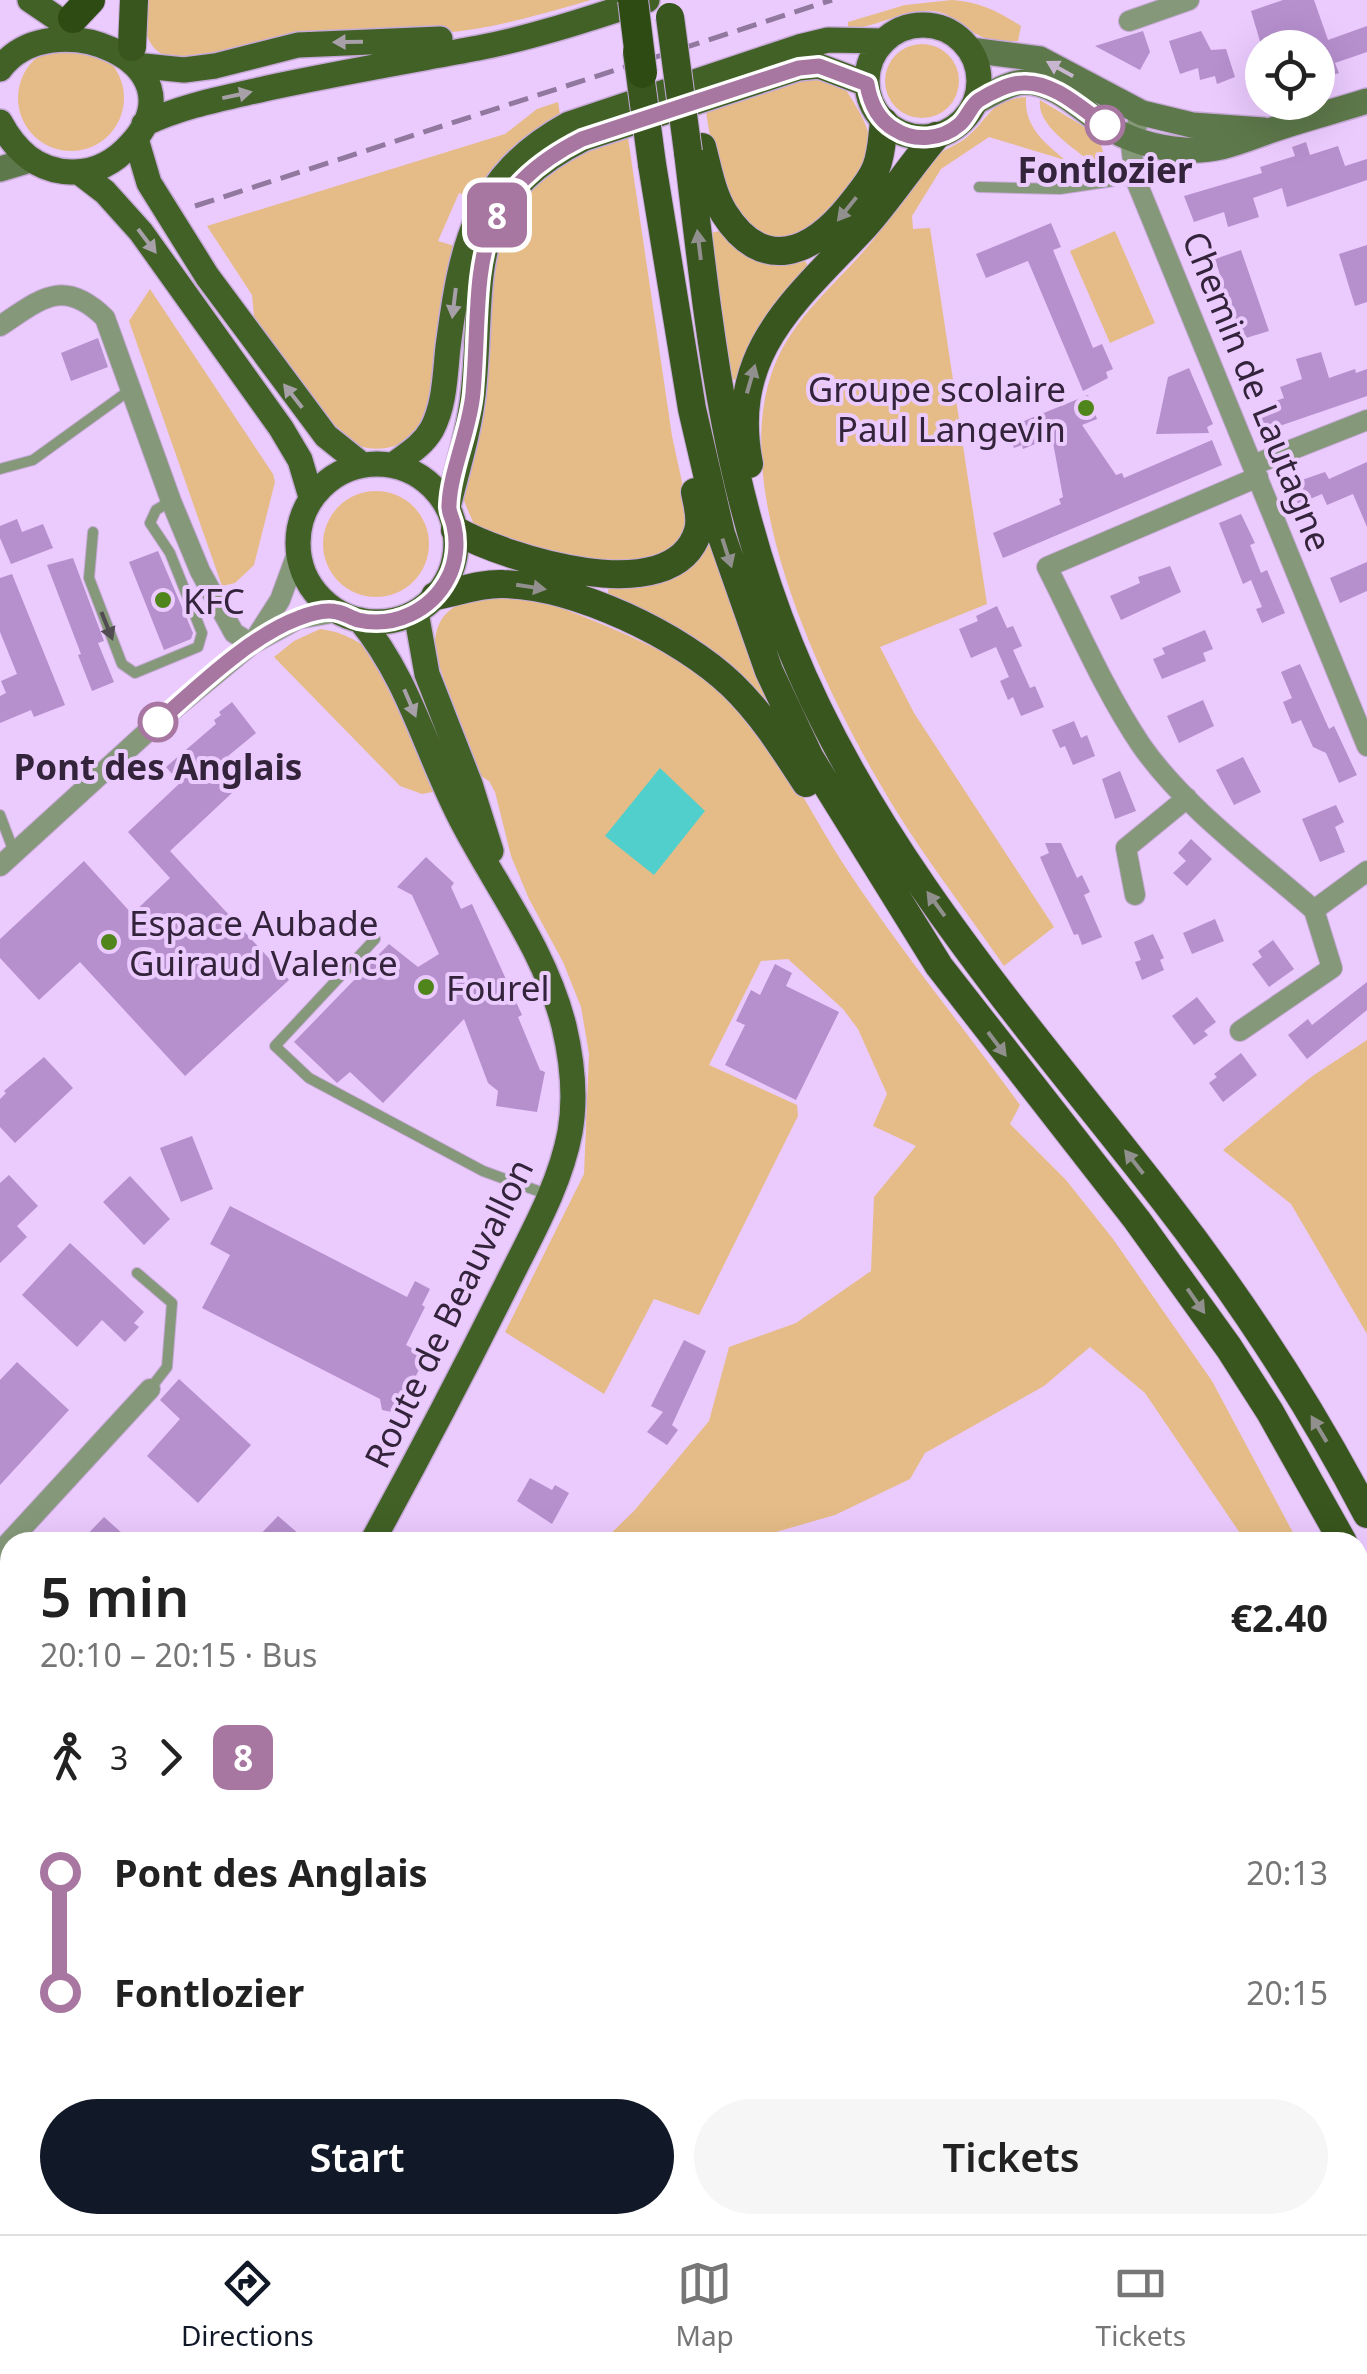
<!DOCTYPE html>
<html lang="en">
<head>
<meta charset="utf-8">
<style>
  body { margin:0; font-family:"Noto Sans",sans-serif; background:#f6f6f6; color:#222; height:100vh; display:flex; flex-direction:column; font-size:38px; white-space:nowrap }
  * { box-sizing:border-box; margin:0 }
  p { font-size:32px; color:#767676 }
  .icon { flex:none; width:55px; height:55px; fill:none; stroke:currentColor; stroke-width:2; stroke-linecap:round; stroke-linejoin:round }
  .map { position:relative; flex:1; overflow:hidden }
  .side { position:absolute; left:0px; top:1532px; width:1368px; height:702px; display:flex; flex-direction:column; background:#fff; border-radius:30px 30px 0 0; box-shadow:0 10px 40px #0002 }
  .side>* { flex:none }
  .badge { padding:0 20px; border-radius:15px; font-size:35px; line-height:65px }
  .fabs { position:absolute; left:1245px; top:30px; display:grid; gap:20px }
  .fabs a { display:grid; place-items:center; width:90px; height:90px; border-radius:50%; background:#fff; box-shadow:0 10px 40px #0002; font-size:50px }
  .map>.badge { position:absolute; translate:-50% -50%; box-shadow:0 0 0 5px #fff }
  .legs { display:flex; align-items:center; gap:15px; height:110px; padding:0 40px; font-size:32px }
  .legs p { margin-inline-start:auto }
  .overview { display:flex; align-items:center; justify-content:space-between; height:170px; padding:0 40px }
  h1 { font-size:55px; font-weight:600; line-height:75px }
  .primary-button { display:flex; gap:20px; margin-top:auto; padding:20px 40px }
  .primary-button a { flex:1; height:115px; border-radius:60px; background:#111827; color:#fff; font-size:40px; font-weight:600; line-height:115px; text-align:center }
  .primary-button a+a { background:#f6f6f6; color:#222 }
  ul { padding:0 40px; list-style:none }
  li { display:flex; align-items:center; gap:35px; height:120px; font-size:38px }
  li i { display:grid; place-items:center; width:15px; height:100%; margin:0 12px; background:currentColor }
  li i::after { content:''; width:25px; height:25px; margin:-12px; border:8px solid; border-radius:50%; background:#fff }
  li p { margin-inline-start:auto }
  li:first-child i { background:linear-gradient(#0000 50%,currentColor 0) }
  li:last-child i { background:linear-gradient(currentColor 50%,#0000 0) }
  .tabs { display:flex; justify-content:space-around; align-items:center; height:140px; border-top:2px solid #e0e0e0; background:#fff; font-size:28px; color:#767676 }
  .tabs a { display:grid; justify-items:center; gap:5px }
  .tabs .current { color:#111827 }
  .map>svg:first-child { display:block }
  .green { fill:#e5bc87 }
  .water { fill:#51cfcc }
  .building { fill:#b68fcd }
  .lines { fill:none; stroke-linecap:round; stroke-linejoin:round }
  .service-casing { stroke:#c6a9d7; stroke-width:12 }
  .minor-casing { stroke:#c6a9d7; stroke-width:22 }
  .secondary-casing { stroke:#c6a9d7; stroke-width:28 }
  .primary-casing { stroke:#c6a9d7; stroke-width:28 }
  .trunk-casing { stroke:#c6a9d7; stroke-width:30 }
  .motorway-casing { stroke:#c6a9d7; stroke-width:32 }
  .service { stroke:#859879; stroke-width:10 }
  .minor { stroke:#859879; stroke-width:20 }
  .secondary { stroke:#5d784a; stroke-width:25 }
  .primary { stroke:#416126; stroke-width:25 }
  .trunk { stroke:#38561d; stroke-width:28 }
  .motorway { stroke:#2e4b14; stroke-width:30 }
  .rail { stroke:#91789e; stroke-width:5; stroke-dasharray:20 10; stroke-linecap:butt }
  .trunk-bridge-casing { stroke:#c6a9d7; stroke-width:30; stroke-linecap:butt }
  .motorway-bridge-casing { stroke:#c6a9d7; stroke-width:32; stroke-linecap:butt }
  .trunk-bridge { stroke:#38561d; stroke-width:28 }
  .motorway-bridge { stroke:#2e4b14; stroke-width:30 }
  .oneway { fill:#a7a0a8 }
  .oneway2 { fill:#c8b6d1 }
  .oneway3 { fill:#92908e }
  .oneway4 { fill:#504c51 }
  .line-1-casing { stroke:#fff; stroke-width:22 }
  .line-1 { stroke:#a877a1; stroke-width:15 }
  .stop-1-dot { fill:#fff; stroke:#a877a1; stroke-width:5 }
  .poi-dot { fill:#50851b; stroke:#ebcafe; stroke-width:4 }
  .labels { text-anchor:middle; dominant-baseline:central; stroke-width:8; stroke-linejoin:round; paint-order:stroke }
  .stop-label { font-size:35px; font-weight:bold; fill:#33233b; stroke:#ebcafe }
  .poi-label { font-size:35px; fill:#33233b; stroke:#ebcafe; text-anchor:start }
  .street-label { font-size:35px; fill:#33233b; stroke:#ebcafe }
</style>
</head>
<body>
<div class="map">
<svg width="1367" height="2234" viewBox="0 0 1367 2234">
  <rect width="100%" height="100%" fill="#ebcafe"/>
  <path class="green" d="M146,0H591C542,14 493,29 442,33C384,38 325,34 267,40C240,43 193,65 169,57C143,49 143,22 146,0Z
    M952,0C979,2 998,11 1021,26L1018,41C1006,41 991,41 980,36C962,27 952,12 932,11C901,8 878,29 848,28V22L905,5Z
    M885 81a37 37 0 1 1 74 0a37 37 0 1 1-74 0Z
    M18 98a53 53 0 1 1 106 0a53 53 0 1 1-106 0Z
    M815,77L845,88C855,105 869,124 870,144C870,162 855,177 846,192C831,213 815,236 787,237C725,240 712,152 705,105Z
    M1026,97C1024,127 1044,142 1065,160L989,137L941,169L912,216L913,229L930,228L987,604L880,647L914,713L1054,927L1004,966C961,904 913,843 876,777C818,676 732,492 771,375C791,314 844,280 880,231C897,208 913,176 934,158C943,149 956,146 966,138C990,118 989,100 1026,97Z
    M1040,100L1098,135L1104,155L1097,167C1079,151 1036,127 1040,100Z
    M558,102L561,121L477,200L459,193L438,241L458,247L428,402C425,413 422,425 415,433C395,455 358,452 338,435L249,321L254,316L252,295L207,226L505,134L537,109Z
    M627,131L672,436L690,519L676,544L662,556L612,562L523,546L475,527L462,496L498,226L546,168Z
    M719,231C745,257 768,271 805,261L810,269L758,334L736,379L729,381L711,233Z
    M1115,231L1155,323L1110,343L1070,251Z
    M150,289L273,474L275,482L254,565L235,583L222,586L129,321Z
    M323 544a53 53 0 1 1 106 0a53 53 0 1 1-106 0Z
    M702,543L710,544L769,698L760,703L607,601L609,584Z
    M523,594C582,615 690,656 734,699C776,741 814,820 848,871C901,951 963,1027 1020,1105L1010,1124L1066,1180L1113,1239L1212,1381L1298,1542H1246L1145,1393L1090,1347L1044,1386L925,1453L910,1479L835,1515L741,1542H602L634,1511L709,1421L729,1347L796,1323L871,1271L874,1197L916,1146L873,1126L887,1094L858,1029L843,1009L788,959L761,961L709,1065L797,1105L798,1116L699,1315L654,1299L604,1394L505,1332L584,1174L589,1054L581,1007L563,962L529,899L511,856L495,792L489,781L476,773L435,653C432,596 479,598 523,594Z
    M320,629C344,632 363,642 379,660L438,791L422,794L400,786L274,657L294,641Z
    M1367,1040V1334L1291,1204L1223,1150L1311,1077Z
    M1358,1664L1367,1684V1768L1358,1749Z"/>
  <path class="water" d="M660,768L705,811L654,875L605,836Z"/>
  <path class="building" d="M1283,0H1314L1328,40L1367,26V52L1335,63L1339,73L1318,80V48H1262L1251,11Z
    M1143,31L1150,52L1140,70L1095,46Z
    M1201,31L1211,50L1226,49L1235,77L1217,84L1215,76L1200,80L1198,68L1180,74L1169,41Z
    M1306,142L1310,155L1338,146L1345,166L1367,159V180L1287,207L1282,188L1253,198L1259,217L1228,227L1224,212L1194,222L1184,196L1262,173L1260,167L1295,156L1292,147Z
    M1051,223L1061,247L1053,250L1093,348L1102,344L1113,369L1106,372L1108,378L1083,391L1028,261L986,278L976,254Z
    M1367,245V302L1355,306L1339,254Z
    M1241,250L1269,331L1236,341L1218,289L1217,280L1221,278L1215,259Z
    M98,338L108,367L71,381L61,353Z
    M1321,352L1329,378L1355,369L1356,373L1367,369V396L1262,432L1257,418L1276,412L1273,402L1284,398L1280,387L1302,379L1296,359Z
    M1189,368L1213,424L1207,427L1209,433L1156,434L1168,377Z
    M1088,395L1097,419L1082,425L1116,475L1122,473L1124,478L1212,440L1222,465L1003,558L993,533L1061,504L1059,499L1063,497L1052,437L1023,449L1022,445L1014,448L1008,432L1016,429L1014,425Z
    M1367,462V527L1353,494L1327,505L1322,494L1298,504L1290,484L1325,472L1329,479Z
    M1241,514L1255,543L1250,545L1261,573L1267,570L1285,613L1262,623L1256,609L1262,607L1251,580L1243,584L1219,523Z
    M17,519L22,532L43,524L53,548L11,564L0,538V526Z
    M158,551L193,633L191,639L164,650L129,562Z
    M73,558L104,641L98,643L114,682L92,691L78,655L81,654L47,565Z
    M1367,562V591L1340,603L1330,578Z
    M1170,566L1181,592L1121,620L1110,596L1140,583L1138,577Z
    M12,574L65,705L34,717L31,710L0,723V696L6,693L1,681L17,674L0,632V578Z
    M997,606L1007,628L1013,626L1022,646L1013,650L1030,688L1035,686L1044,707L1021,716L1013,697L1008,700L1000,681L1009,677L996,647L971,658L959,629L978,621L976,616Z
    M1205,630L1213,649L1203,653L1206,661L1162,679L1153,659L1165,654L1162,648Z
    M1300,664L1329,729L1334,726L1357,775L1339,783L1326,753L1313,747L1301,720L1292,724L1283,702L1292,698L1281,672Z
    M1203,700L1214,726L1179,743L1167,716Z
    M232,702L256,733L228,756L248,778L170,851L289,980L185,1076L80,962L39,1000L0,958V939L84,861L132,914L170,878L128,832L180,783L166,767L216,724L214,720L221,715L219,712Z
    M1074,721L1081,738L1087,735L1095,756L1073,765L1065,746L1060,748L1052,730Z
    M1243,757L1261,792L1234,805L1216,770Z
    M1120,771L1136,811L1115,819L1102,779Z
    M1336,805L1344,822L1335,827L1345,852L1320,862L1302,819Z
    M1191,839L1212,859L1187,886L1173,873L1186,861L1178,853Z
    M1045,843H1061L1077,878L1082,875L1090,892L1084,895L1102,937L1082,945L1078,934L1074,935L1040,857L1049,853Z
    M426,857L454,883L451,887L461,909L472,904L522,1015L518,1017L540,1070L545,1072L537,1112L496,1106L498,1091L488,1083L464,1019L383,1103L350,1072L337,1083L294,1042L389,944L418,967L439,954L412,895L397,887Z
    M1215,919L1224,941L1192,954L1183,933Z
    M1153,934L1164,958L1160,960L1164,970L1142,980L1135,962L1141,960L1134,942Z
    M1273,940L1294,969L1269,987L1252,964L1262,957L1258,951Z
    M775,964L792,973L786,986L839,1012L796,1100L725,1065L745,1025L736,1021L751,990L760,995Z
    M1367,982V1010L1307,1059L1288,1035L1308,1019L1312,1025Z
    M1197,997L1216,1022L1204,1031L1208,1035L1194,1045L1172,1016Z
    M1241,1053L1257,1075L1223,1102L1209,1083L1217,1077L1214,1074Z
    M44,1057L73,1088L15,1143L0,1127V1099L6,1093L4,1091Z
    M192,1136L213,1189L181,1202L160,1148Z
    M9,1175L38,1206L17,1226L27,1237L0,1263V1183Z
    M130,1176L170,1219L144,1245L103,1202Z
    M230,1206L407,1297L415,1281L430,1289L422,1305L425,1307L406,1345L426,1356L397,1413L382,1410L380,1399L202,1308L230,1255L210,1244Z
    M70,1243L144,1312L134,1323L139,1327L125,1342L102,1320L77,1347L22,1295Z
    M684,1340L706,1351L672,1425L678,1430L667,1445L647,1432L663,1412L651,1406Z
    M17,1362L69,1410L0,1485V1380Z
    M179,1379L251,1445L198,1503L147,1456L180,1419L160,1400Z
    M530,1478L552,1490L555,1485L569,1493L552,1524L517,1501Z
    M278,1516L299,1534L291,1542H253Z
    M104,1517L132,1542H80Z"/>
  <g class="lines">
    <g class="service-casing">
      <path id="service" d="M979,187L1060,189L1134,178
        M0,469L33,460L130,390
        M93,532L89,578L122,664L135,673L198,647L202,633L170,553L150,523L156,510L171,501
        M0,815L14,852
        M375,939L275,1046L309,1078L483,1171L549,1195
        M137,1273L172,1303L167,1367L150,1389
        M1358,1983L1367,1978"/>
    </g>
    <g class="minor-casing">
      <path id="minor" d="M1129,21L1189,0
        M1137,125L1131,145L1135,178L1367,746
        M0,326C41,299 63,277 105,318L171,501L200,571L234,633L252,644
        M1253,465L1367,420
        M1258,477L1047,567C1077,626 1104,690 1141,745C1184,807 1257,860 1314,910L1367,871
        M255,639L280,600L298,551
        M0,866L158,722L252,644L298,619L337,612
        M1135,895L1126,848L1187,798
        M1240,1031L1332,968L1314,910
        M0,1552L150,1389
        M0,2129L10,2137
        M121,2225L132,2234"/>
    </g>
    <g class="secondary-casing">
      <path id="secondary" d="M970,50L1040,59L1142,113L1192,125L1263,130
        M976,102C990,95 1009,82 1025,82C1055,82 1081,109 1105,125C1128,140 1156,148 1184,150C1218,152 1241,141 1272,130C1303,119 1336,111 1367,101
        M0,169L30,160"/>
    </g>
    <g class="primary-casing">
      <path id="primary" d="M30,0L58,19
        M867 81a56 56 0 1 1 112 0a56 56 0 1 1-112 0Z
        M144,66L184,70L215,66L298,45L440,39
        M0,69C50,0 206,62 131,144C115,162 95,173 71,172C36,171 15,150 0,122
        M144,124C184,105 225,98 268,88C338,73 408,61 478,48C535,37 591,18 647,0
        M136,139L149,183L207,276L326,436L361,464
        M79,172L105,192L141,232L281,428L300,460L311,497
        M298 543a79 79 0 1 1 158 0a79 79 0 1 1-158 0Z
        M393,465C408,454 423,445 432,429C445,404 445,374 448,347C461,247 474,176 569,124L799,47L828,40L884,41
        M448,507C457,470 469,432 473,395C486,279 458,202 583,139L799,68L819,66L867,84
        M416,612L427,674L470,784L491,851
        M360,620C410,680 427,755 463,823C498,890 545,950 564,1026C572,1060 576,1098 570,1132C560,1186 530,1237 506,1286C463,1372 418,1458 372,1542
        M0,2106L10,2092"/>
    </g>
    <g class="trunk-casing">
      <path id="trunk" d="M132,47L134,0
        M702,147C708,169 712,194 724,213C763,275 812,253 850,206C859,194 870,183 876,168C882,153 882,137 884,122
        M688,152C709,326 723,482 790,646C874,854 1028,1025 1164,1200C1240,1298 1309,1403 1367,1514
        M652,164L692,409L721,534L769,671L810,758L939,966L1137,1220L1229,1348L1270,1412L1343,1542
        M749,464C727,352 796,300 864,227C890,198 911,165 936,136
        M455,530C504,558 674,613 698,531C702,518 697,504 695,492
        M435,596C458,592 480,583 503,584C575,585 681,636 732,685C762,714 784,749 806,783
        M1358,1570L1367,1589"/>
    </g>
    <g class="motorway-casing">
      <path id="motorway" d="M73,18L90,0"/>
    </g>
    <use href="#service" class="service"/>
    <use href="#minor" class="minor"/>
    <use href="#secondary" class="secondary"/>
    <use href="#primary" class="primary"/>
    <use href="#trunk" class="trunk"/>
    <use href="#motorway" class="motorway"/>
    <path class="rail" d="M195,206L832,0"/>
    <g class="trunk-bridge-casing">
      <path id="trunk-bridge" d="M670,17L688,152
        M637,52L652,164"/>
    </g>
    <g class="motorway-bridge-casing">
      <path id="motorway-bridge" d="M633,0L642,73"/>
    </g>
    <use href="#trunk-bridge" class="trunk-bridge"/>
    <use href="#motorway-bridge" class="motorway-bridge"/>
  </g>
  <defs><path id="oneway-solid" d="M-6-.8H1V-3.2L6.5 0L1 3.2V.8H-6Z" transform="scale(2.5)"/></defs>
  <g class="oneway">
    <use href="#oneway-solid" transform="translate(348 42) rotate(179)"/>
    <use href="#oneway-solid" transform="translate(237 95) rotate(-12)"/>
    <use href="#oneway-solid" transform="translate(147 241) rotate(53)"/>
    <use href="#oneway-solid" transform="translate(454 303) rotate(97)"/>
    <use href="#oneway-solid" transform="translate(293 396) rotate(-128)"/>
    <use href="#oneway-solid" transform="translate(410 703) rotate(67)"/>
  </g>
  <use class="oneway2" href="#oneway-solid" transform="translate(1060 69) rotate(-151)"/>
  <g class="oneway3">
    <use href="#oneway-solid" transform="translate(847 209) rotate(129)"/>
    <use href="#oneway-solid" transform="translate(699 245) rotate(-97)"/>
    <use href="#oneway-solid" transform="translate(751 379) rotate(-74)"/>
    <use href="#oneway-solid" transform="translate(727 553) rotate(72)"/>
    <use href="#oneway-solid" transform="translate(531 587) rotate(9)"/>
    <use href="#oneway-solid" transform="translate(936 904) rotate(-126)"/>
    <use href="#oneway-solid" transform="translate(997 1044) rotate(53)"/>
    <use href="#oneway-solid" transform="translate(1134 1162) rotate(-128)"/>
    <use href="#oneway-solid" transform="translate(1196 1301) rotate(55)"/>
    <use href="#oneway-solid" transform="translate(1319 1429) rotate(-121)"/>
  </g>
  <use class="oneway4" href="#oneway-solid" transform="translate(107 626) rotate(68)"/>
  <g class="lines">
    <g class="line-1-casing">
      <path id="line-1" d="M158,722C198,687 250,636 299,618C309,614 326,609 337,612C344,613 351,618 358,620C394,628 431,611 448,578C456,563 458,543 454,526C453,519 448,512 449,505C450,472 470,429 473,393C483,278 461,200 582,139L799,68L819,66L867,84C870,102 877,119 894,129C914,142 942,140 960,124C968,117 971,105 979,100C990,93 1010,83 1023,83C1053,81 1082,109 1105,125"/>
    </g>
    <use href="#line-1" class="line-1"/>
  </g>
  <g class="stop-1-dot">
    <circle cx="1105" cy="125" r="18"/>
    <circle cx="158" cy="722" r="18"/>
  </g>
  <g class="poi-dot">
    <circle cx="1086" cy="408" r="10"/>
    <circle cx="163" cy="600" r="10"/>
    <circle cx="109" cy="942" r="10"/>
    <circle cx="426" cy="987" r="10"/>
  </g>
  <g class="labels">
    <g class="stop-label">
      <text x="1105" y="169">Fontlozier</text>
      <text x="158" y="766">Pont des Anglais</text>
    </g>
    <g class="poi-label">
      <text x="1066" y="388" text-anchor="end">Groupe scolaire<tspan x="1066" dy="40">Paul Langevin</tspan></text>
      <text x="183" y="600">KFC</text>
      <text x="129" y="922">Espace Aubade<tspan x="129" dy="40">Guiraud Valence</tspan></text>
      <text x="446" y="987">Fourel</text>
    </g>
    <g class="street-label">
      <text transform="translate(1258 391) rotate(68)">Chemin de Lautagne</text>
      <text transform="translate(448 1313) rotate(-64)">Route de Beauvallon</text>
    </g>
  </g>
</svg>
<div class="fabs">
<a><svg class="icon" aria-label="locate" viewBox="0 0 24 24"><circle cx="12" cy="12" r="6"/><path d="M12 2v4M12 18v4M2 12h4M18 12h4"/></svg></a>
</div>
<b class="badge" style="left:497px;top:215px;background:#a877a1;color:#fff">8</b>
<section class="side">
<div class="overview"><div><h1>5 min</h1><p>20:10 – 20:15 · Bus</p></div><b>€2.40</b></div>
<div class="legs"><svg class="icon" aria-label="walk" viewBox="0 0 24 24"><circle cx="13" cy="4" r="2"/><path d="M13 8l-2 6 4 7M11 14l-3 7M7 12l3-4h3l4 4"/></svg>3<svg class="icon" aria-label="forward" viewBox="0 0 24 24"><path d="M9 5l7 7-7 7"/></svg><b class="badge" style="background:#a877a1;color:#fff">8</b></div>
<ul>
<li><i style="color:#a877a1"></i><b>Pont des Anglais</b><p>20:13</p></li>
<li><i style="color:#a877a1"></i><b>Fontlozier</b><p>20:15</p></li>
</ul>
<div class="primary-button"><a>Start</a><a>Tickets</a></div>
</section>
</div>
<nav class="tabs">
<a class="current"><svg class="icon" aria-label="directions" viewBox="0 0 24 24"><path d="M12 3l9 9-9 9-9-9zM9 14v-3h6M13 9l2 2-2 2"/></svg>Directions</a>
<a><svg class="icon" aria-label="map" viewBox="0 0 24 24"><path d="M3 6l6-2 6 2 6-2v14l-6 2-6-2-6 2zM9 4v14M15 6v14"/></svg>Map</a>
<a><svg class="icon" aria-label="tickets" viewBox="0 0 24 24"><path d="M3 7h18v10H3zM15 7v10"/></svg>Tickets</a>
</nav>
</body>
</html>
